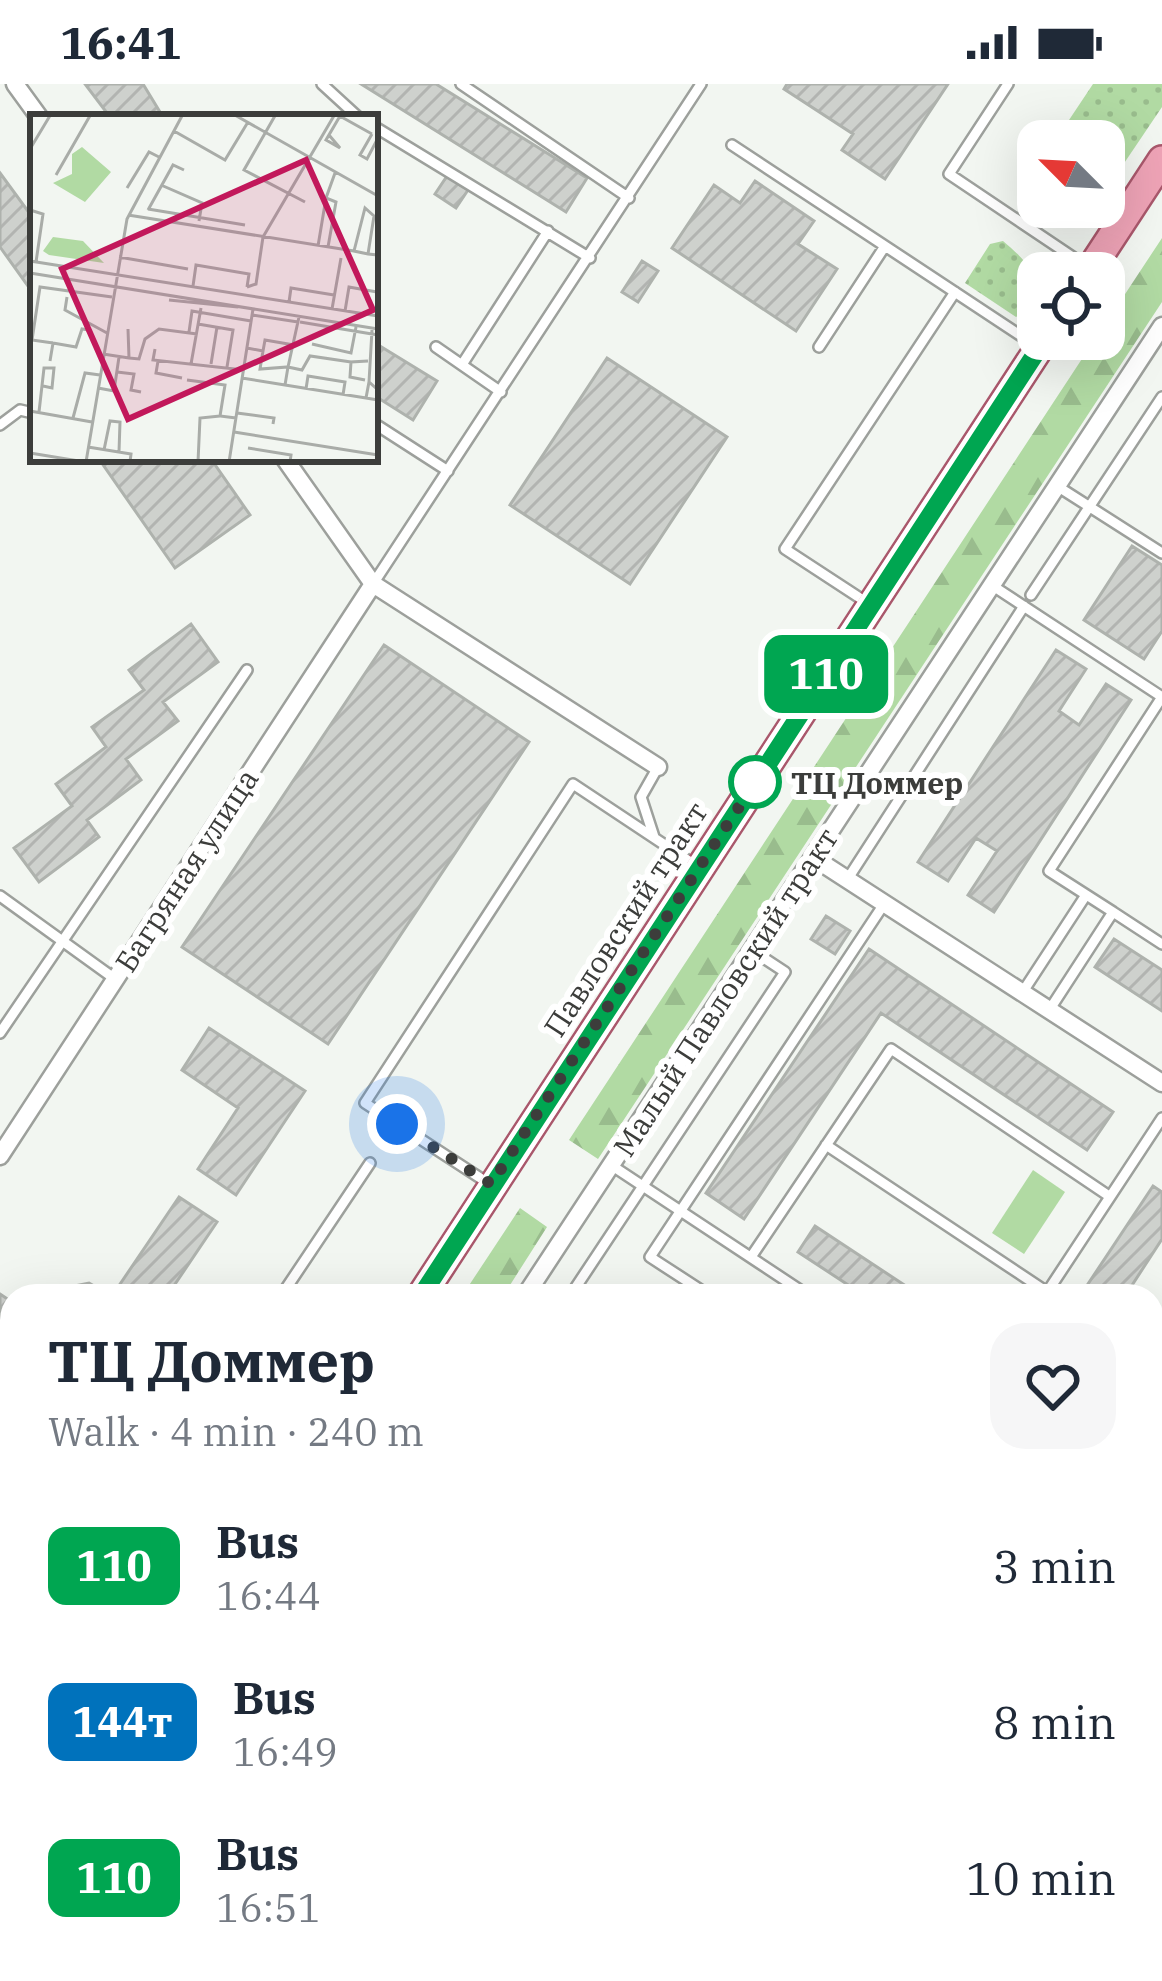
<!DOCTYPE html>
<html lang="en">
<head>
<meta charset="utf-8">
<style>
  body { margin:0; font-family:"IBM Plex Serif",serif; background:#f6f6f7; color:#1f2937; height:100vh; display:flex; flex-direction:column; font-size:45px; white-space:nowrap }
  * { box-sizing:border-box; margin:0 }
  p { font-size:39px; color:#747a83 }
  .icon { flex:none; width:66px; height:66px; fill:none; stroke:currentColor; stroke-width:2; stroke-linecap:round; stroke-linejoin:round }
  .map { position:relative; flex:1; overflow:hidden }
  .details { position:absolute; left:0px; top:1200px; width:1164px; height:699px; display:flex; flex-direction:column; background:#fff; border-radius:36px 36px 0 0; box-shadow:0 12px 48px #0002 }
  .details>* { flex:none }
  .badge { padding:0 24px; border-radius:18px; font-size:42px; line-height:78px }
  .needle { width:78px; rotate:294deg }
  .buttons { position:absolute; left:1017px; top:36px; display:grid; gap:24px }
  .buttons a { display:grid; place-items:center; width:108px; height:108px; border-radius:24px; background:#fff; box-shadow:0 12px 48px #0002; font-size:60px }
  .you { position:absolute; width:60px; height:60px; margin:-30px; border:9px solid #fff; border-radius:50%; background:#1a73e8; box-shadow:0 0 0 18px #1a73e833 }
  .map>.badge { position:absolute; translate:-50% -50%; box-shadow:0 0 0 6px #fff }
  .round { display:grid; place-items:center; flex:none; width:126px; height:126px; border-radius:36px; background:#f6f6f7 }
  .head { display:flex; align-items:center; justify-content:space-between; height:204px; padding:0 48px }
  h1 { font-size:57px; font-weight:700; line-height:90px }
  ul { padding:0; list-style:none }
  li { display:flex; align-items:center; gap:36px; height:156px; padding:0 48px }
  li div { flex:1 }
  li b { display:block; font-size:45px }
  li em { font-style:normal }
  li .badge { min-width:132px; font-weight:700; text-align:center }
  .status { display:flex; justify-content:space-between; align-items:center; height:84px; padding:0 60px; background:#fff; direction:ltr }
  .status svg { height:33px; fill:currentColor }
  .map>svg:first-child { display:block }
  .grass { fill:url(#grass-dots) }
  .forest { fill:url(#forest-firs) }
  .pitch { fill:#b1daa3 }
  .building { fill:url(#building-hatch); stroke:#aeb2ad; stroke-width:3 }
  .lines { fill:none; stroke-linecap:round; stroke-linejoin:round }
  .lane-casing { stroke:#9da09c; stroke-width:14 }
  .street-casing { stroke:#9da09c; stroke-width:21 }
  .secondary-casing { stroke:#9da09c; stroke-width:28 }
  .primary-casing { stroke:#a9586c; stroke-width:32 }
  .lane { stroke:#fff; stroke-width:9 }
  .street { stroke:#fff; stroke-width:16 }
  .secondary { stroke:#f7d1db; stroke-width:24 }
  .primary { stroke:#eea3b6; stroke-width:27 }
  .line-casing { stroke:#fff; stroke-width:27 }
  .line { stroke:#00a651; stroke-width:18 }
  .walk { stroke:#3c3d3b; stroke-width:12; stroke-dasharray:0 21.6 }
  .stop-dot { fill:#fff; stroke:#00a651; stroke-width:6 }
  .labels { text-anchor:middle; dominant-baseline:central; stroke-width:12; stroke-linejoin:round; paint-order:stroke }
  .stop-label { font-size:30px; font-weight:bold; fill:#3c3d3b; stroke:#fff; text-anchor:start }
  .street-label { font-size:30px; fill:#3c3d3b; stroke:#fff }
  .inset-road { fill:none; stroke:#a9aca8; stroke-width:3 }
  .view { fill:#c2185b; fill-opacity:0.15; stroke:#c2185b; stroke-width:6 }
  .inset-edge { fill:none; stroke:#3c3d3b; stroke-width:6 }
</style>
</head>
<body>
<div class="status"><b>16:41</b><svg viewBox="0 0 49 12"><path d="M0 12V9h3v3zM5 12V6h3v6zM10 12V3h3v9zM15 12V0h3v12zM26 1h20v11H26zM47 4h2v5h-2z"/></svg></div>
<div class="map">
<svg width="1162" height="1897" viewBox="0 0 1162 1897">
  <defs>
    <pattern id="grass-dots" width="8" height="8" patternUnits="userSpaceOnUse" patternTransform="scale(3)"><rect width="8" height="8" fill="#b1daa3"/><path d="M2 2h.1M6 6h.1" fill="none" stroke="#99bc8d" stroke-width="1.8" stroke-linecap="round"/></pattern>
    <pattern id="forest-firs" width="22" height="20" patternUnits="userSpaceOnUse" patternTransform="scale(3)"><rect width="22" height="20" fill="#b1daa3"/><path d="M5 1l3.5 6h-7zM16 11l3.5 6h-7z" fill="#99bc8d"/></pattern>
    <pattern id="building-hatch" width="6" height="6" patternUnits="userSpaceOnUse" patternTransform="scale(3)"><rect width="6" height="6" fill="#ced1cd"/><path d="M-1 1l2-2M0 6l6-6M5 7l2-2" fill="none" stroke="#b2b4b1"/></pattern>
  </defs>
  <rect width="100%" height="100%" fill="#f2f6f1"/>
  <path class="grass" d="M1093,0H1162V23L1104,109V57H1055Z
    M1003,157C1024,175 1041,190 1036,220L1016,233L965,199L990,160Z"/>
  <path class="forest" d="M1162,154V218L598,1075L569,1056L1095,255H1104V242Z
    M520,1124L547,1143L503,1212H462Z"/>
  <path class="pitch" d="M1033,1086L1065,1108L1024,1170L992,1149Z"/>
  <path class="building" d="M85,0H143L163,33H110Z
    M361,0H436L587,94L566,128Z
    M787,0H948L885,95L842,66L853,50L784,5Z
    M0,89L33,134V209L0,163Z
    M447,92L468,106L456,124L435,110Z
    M755,97L814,137L798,160L837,185L796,247L672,164L714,101L740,119Z
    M642,177L658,187L638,218L622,208Z
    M375,259L437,297L413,336L375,312Z
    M607,274L727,353L630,500L510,421Z
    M99,375H211L250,431L175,484Z
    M1132,462L1162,481V547L1144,575L1084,536Z
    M191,540L218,578L163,618L178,637L126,675L141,696L87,736L99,753L39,798L14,764L72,722L56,700L106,663L92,643L144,606L129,586Z
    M384,561L529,658L328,960L182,863Z
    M1056,566L1086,585L1059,627L1079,641L1106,600L1131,616L994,828L968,811L997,767L976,754L948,797L918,778Z
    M826,832L850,847L835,870L811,855Z
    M1114,855L1162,886V927L1095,883Z
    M869,865L1113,1028L1087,1066L881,929L744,1135L706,1109Z
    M209,944L305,1007L236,1111L198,1085L238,1024L182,986Z
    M1153,1102L1162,1108V1155L1125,1212H1080Z
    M179,1113L217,1138L167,1212H112Z
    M815,1142L921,1212H865L798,1168Z
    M89,1199L111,1212H55L70,1203Z
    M0,1210L12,1218V1277L0,1269Z
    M1162,1337V1401L1152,1416V1352Z
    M1152,1542L1162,1548L1160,1615L1152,1609Z
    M202,1887H238L232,1897H196Z
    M798,1887H853L869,1897H806Z"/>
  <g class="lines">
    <g class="lane-casing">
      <path id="lane" d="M322,0L358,33
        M461,0L629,114
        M1008,0L949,90L1086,182
        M375,43L590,174
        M732,61L1035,261
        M436,263L501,308
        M819,263L885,162
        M463,279L548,147
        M375,340L448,387
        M0,341L20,326L33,329
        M1057,402L1162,469
        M373,500L701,0
        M993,502L1162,613L1049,787L1113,828
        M1031,511L1162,313
        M866,518L785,465L955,208
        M654,753L641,713L658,683
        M847,796L1024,522
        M0,812L115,895
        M1022,909L1086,811
        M1050,925L1113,828L1162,860
        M0,949L247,586
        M826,1061L1047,1208
        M611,1081L809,1212
        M491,1101L365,1019L573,700L695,781
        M751,1173L891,965L1109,1112
        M1046,1210L1162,1034
        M281,1212L370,1079
        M570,1212L785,888L753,867
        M710,1212L650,1173L884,820
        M1152,1291L1162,1275
        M910,1887L926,1897
        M179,1897L185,1887
        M464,1897L477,1887
        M563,1897L570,1887
        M949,1897L955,1887
        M1049,1897L1055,1887"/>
    </g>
    <g class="street-casing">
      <path id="street" d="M15,0L39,33
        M285,375L373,500L658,683
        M814,774L1162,999
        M0,1072L373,500
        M525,1212L1162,242
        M693,1887L708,1897
        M79,1897L86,1887"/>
    </g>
    <g class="secondary-casing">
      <path id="secondary" d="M0,1429L12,1437"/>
    </g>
    <g class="primary-casing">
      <path id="primary" d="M1088,189L1162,76
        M421,1212L1045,255
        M0,1862L12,1843"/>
    </g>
    <use href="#lane" class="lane"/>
    <use href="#street" class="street"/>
    <use href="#secondary" class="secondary"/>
    <use href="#primary" class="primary"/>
  </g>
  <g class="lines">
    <g class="line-casing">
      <path id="line" d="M421,1212L1045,255"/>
    </g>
    <use href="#line" class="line"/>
    <path class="walk" d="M397,1040L491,1100L758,694L755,698"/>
  </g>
  <circle class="stop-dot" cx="755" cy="698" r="24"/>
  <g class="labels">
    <g class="stop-label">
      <text x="791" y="698">ТЦ Доммер</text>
    </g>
    <g class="street-label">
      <text transform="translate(186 786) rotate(-57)">Багряная улица</text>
      <text transform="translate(625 835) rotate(-57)">Павловский тракт</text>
      <text transform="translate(725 908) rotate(-57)">Малый Павловский тракт</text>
    </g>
  </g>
  <g transform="translate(30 30)">
    <rect width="348" height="348" fill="#f2f6f1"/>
    <path d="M52,33L81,58L55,88L23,69L42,60V40ZM23,123L53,127L74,149L19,141L13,137Z" fill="#b1daa3"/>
    <path class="inset-road" d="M203,0L348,82M246,0L214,56L275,88M308,1L342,20M144,17L195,46L218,8M342,20L330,41L337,45L348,24M299,21L310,34L296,26L310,2M0,35L21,0M26,61L61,0M131,71L172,89L169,107M97,74L119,38L129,43M118,95L215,111M0,96L13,100L6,148M118,96L143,51L154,56M98,101L324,137M288,132L296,84M298,133L306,88L296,84L305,59M338,140L344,102L335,94L324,137L338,140L348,141M89,143L158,155M0,147L348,202M0,159L348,215M163,172L166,151L219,160L217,173M217,173L226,170L233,123L305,0M37,183L35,196L77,219M139,186L208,193M259,188L261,174L304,181M302,195L311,144M315,197L319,173L347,178M222,201L268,208M269,203L258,253L272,256L280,242L321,248M270,208L348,221M168,210L203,216L197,253M159,218L162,197L221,207M23,229L2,226L10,173L82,183M282,230L321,239L326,213M125,235L123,246L214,256M233,237L235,226L264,231M73,240L99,244L98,215M99,244L109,245L115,225L129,215L167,220M20,247L23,229L46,233L52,215L59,216M128,247L126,259L152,264M161,250L171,194M181,250L187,213M87,258L104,260L101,276L111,278M212,264L255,271L258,253L230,255L233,237L217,234M157,266L195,271L190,302L206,304M335,266L320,263L321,248L338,247M339,268L342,216M255,271L336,284M68,274L84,277L89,243M276,275L278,262L315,268L313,281M348,276L339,268L336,284L348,286M0,297L62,308M9,298L14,254H24L22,274L13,272M207,299L244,304L243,310M43,304L55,259L70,261M204,318L348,341M58,333L101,340L100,348M218,334L261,341L260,348M74,336L80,307L90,308L89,338M0,339L55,348M56,348L97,105L153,0M168,348L170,304L190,302M199,348L223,195"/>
    <path class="view" d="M276,46L343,196L98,305L32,155Z"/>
    <rect width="348" height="348" class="inset-edge"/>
  </g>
</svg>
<div class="buttons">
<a><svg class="needle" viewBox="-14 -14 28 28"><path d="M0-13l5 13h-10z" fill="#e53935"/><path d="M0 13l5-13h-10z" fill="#747a83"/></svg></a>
<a><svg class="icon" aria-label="locate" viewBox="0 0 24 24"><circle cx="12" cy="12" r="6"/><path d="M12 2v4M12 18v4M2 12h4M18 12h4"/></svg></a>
</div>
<div class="you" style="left:397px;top:1040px"></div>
<b class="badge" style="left:826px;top:590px;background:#00a651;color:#fff">110</b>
<section class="details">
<div class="head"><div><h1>ТЦ Доммер</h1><p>Walk · 4 min · 240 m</p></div><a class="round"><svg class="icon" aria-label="heart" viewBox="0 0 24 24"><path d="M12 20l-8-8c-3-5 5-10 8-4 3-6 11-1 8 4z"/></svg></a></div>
<ul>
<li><span class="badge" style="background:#00a651;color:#fff">110</span><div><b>Bus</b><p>16:44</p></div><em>3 min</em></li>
<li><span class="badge" style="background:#0072bc;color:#fff">144т</span><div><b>Bus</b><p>16:49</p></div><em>8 min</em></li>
<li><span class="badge" style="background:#00a651;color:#fff">110</span><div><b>Bus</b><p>16:51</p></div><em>10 min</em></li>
</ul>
</section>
</div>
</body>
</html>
